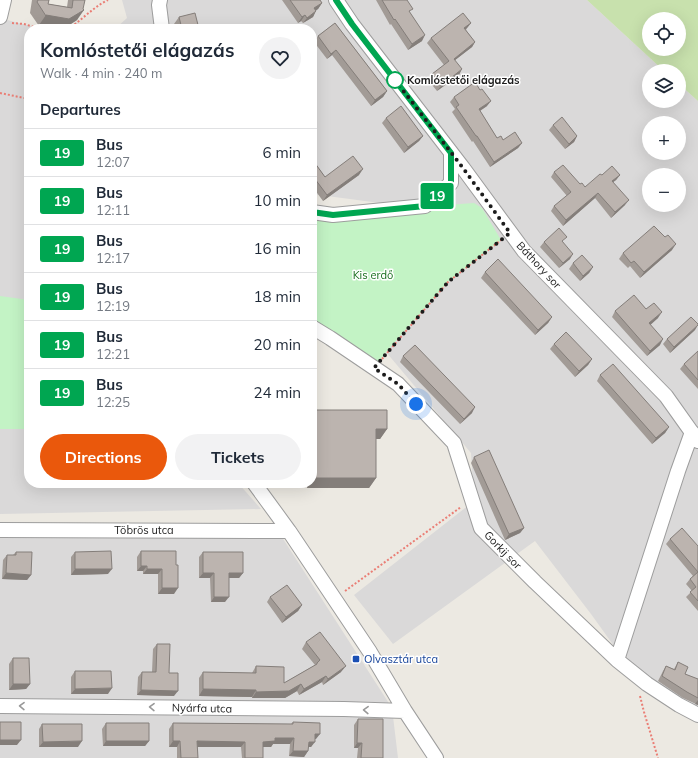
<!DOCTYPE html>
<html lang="en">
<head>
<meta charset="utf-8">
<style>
  body { margin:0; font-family:Mulish,sans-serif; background:#f2f2f3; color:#1f2937; height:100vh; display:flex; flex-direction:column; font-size:15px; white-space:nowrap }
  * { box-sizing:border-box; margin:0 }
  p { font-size:13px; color:#747a83 }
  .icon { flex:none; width:22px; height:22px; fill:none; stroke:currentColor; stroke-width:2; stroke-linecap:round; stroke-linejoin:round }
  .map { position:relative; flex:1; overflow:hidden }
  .side { position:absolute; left:24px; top:24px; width:293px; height:464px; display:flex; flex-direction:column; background:#fff; border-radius:16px; box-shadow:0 4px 16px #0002 }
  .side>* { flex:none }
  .badge { padding:0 8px; border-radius:3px; font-size:14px; line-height:26px }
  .tools { position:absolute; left:642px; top:12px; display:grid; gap:8px }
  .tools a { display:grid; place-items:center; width:44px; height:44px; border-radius:50%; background:#fff; box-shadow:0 4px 16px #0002; font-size:20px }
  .you { position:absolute; width:20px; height:20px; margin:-10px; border:3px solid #fff; border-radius:50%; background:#1a73e8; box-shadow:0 0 0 6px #1a73e833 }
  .map>.badge { position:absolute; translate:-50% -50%; box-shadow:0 0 0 2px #fff }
  h2 { padding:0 16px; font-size:15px; line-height:36px }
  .round { display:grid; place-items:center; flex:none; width:42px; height:42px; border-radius:21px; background:#f2f2f3 }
  .head { display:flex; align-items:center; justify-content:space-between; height:68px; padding:0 16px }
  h1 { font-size:19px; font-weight:700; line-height:30px }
  .button { display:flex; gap:8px; margin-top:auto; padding:8px 16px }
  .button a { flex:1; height:46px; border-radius:24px; background:#ea580c; color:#fff; font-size:16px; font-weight:700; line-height:46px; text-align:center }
  .button a+a { background:#f2f2f3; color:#1f2937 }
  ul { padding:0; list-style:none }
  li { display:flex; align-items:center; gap:12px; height:48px; padding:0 16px; border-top:1px solid #e0e1e3 }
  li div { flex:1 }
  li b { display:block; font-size:15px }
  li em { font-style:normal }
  li .badge { min-width:44px; font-weight:700; text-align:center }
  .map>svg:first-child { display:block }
  .residential { fill:#dad9d9; fill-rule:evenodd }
  .grass { fill:#c8e1ad; fill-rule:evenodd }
  .park { fill:#c3f3c5 }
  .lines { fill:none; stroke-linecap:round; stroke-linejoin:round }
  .street-casing { stroke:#9d9d9d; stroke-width:16 }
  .path { stroke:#ea7e75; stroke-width:2; stroke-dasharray:2 2; stroke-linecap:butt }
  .street { stroke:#fff; stroke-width:14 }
  .wall { fill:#a29b96 }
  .shaded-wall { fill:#847e7a }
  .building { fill:#bcb4af; stroke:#847e7a }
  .oneway { stroke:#999 }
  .line-casing { stroke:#fff; stroke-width:9 }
  .line { stroke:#00a651; stroke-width:6 }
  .walk { stroke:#1c1c1c; stroke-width:4; stroke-dasharray:0 7.2 }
  .stop-dot { fill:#fff; stroke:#00a651; stroke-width:2 }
  .transit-dot { fill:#1a4fb4; stroke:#fff; stroke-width:1.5 }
  .labels { text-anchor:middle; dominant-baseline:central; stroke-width:3; stroke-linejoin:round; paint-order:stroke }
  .stop-label { font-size:11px; font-weight:bold; fill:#1c1c1c; stroke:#fff; text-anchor:start }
  .street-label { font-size:11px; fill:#1c1c1c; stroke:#fff }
  .park-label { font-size:11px; fill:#166d1b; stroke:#fff }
  .transit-label { font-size:11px; fill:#164399; stroke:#fff; text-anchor:start }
</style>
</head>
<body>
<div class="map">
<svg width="698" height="758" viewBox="0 0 698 758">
  <rect width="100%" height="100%" fill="#ece9e2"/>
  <path class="residential" d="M122,0H587L664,71H649V101H679V84L698,101V714L632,671L591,614L535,541L393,644L354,595L474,501L471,453L386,352L461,267L395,205L312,194V29H115L127,18ZM649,123H679V153H649ZM649,175H679V205H649Z
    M0,18L41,29H29V483H238L261,509L0,514Z
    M278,531L392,708L398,758H0V532Z"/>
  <path class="grass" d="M587,0H698V101L679,84V71H664ZM649,19H679V49H649Z"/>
  <path class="park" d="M474,203L482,208L501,240L448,282L386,352L374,368L312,327V212H426L447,205Z
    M0,296L29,300V429H0Z"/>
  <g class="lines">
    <g class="street-casing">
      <path id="street" d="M160,0L159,5L162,29
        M336,0L352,24L463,168L524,251L666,396L698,441
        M0,17L4,0
        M312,212L333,215L425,206L451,183V153
        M312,327L330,338L398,384L454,443L481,528L535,582L617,660L647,684L679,705L698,715
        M254,483L289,531L370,652L405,711L436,758
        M0,530L289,531
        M617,660L678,471L692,432
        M0,706L344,709L405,711"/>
    </g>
    <path class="path" d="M12,23L24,24L41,29
      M68,29C82,20 92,8 108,0
      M0,93L29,99
      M382,359L448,282L501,240
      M345,591L461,507
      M640,696L644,712L658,758"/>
    <use href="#street" class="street"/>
  </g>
  <path class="wall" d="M32,0H49L48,4L67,7L68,0H85L77,20L63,29H57L39,25V26L30,13Z
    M282,0H320L322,3L318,9L316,10L313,17L303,23L301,21L298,23Z
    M376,0H407L410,13L422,41L408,50L391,24L390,25Z
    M179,17L199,29H175L174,24Z
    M335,23L387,91L383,97L371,106L332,55L327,59L314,42L318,36Z
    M471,23L467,28L466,30L475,42L472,47L455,60L459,75L437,91L428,80L432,74L444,65L427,43L431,38Z
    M454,97L487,106L480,111L497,138L503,140L522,143L518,148L490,167L473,141L472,142L452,112L455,109L450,102Z
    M386,118L423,136L419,141L404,153L382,123Z
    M553,125L577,136L574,142L565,149L549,130Z
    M312,159L325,177L359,175L323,201L312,186Z
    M554,172L585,187L602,175H620L616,180L613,182L625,205L611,218L595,198L563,226L551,211L554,206L567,196L551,177Z
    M544,242H563L570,259L559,268L540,247Z
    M672,250L640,278L630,266L628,268L619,259L623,253Z
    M573,263L593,267L589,273L580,281L569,269Z
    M485,272L552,317L548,323L535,335L481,278Z
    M646,309L658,318L650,324L660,345L647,356L612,317L615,311Z
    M695,330L670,353L663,344L667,339Z
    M554,344L592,359L588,365L575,377L550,349Z
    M698,351V389L680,369L684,364Z
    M403,356L472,413L460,424L400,362Z
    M600,375L669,427L665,433L652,444L597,381Z
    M312,410L387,429L380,439H376V478L369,488H307V483H312Z
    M474,457L524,528L520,533L505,540L471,463Z
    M670,539L698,546V611L686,597L692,591L686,584L690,579L693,576L666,544Z
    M141,551H176L174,594H158V574H143V571H137V557Z
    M16,552L31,575L27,580L2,579L3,560L7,555H13Z
    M75,552L108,574L71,575V557Z
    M203,552L243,573L239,578H229L225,602H211L210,578H199V557Z
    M270,597L302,605L298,611L282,623L267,602Z
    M306,642L341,672L323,685L322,682L299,695L297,691L285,698H252V697L199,696V678L203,672L252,673L256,666L284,683L315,665L302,649Z
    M157,644L169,673L174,696L137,695L138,677L142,672H152L153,649Z
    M13,658L30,684L26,689L9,690V664Z
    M678,662L685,674L698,679V705L683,698L658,681L663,671L666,666L674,669Z
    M75,671L108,694H71V677Z
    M358,719L383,758H357L358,748H354V725Z
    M293,722L316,739H315L311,747H308V751L304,757L289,756L290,744H273L271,747H263V758H242L241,747H197L198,758H177V747H169V729L173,723L291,724Z
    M106,723L149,741L145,746H103L102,729Z
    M42,724L78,747H39V729Z"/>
  <path class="shaded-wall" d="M322,3L318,9L311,14L314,8Z
    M84,10L77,20L63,29H57L39,25L46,15Z
    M316,11L313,17L303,23L307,18Z
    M305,15L301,21L298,23L302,17Z
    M471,23L467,28L461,33L464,28Z
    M425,35L422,41L408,50L412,44Z
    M475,42L472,47L450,64L454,59Z
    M336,50L332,55L327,59L331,54Z
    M462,69L459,75L437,91L441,86Z
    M387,91L383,97L371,106L375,100Z
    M491,101L487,106L475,114L479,109Z
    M423,136L419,141L404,153L408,147Z
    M577,136L574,142L565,149L569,144Z
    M522,143L518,148L490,167L494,162Z
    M363,169L359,175L323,201L327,195Z
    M620,175L616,180L608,186L612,181Z
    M598,193L595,198L563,226L566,220Z
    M629,200L625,205L611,218L615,212Z
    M676,244L672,250L640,278L644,272Z
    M573,254L570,259L559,268L563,263Z
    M593,267L589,273L580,281L583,276Z
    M662,312L658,318L646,329L649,323Z
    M552,317L548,323L535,335L538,330Z
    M698,325L695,330L670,353L674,347Z
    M663,339L660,345L647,356L650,351Z
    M592,359L588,365L575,377L579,371Z
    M475,407L472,413L460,424L464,419Z
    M669,427L665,433L652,444L656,438Z
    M376,429H387L380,439H369Z
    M314,478H376L369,488H307L310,483H312V481Z
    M524,528L520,533L505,540L509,534Z
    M141,566H147L143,571H137Z
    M75,569H112L108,574L71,575Z
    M147,569H162L158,574H143Z
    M6,573L31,575L27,580L2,579Z
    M203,573H214L210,578H199Z
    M229,573H243L239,578H225Z
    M162,588H178L174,594H158Z
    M214,597H229L225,602H211Z
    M302,605L298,611L282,623L286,617Z
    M346,666L341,672L323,685L328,679Z
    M326,676L322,682L299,695L304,689Z
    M13,684H30L26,689L9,690Z
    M301,684L297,691L285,698H252L256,692Z
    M112,688L108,694H71L75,689Z
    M203,689L256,690L252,697L199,696Z
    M141,690L178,691L174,696L137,695Z
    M698,700V705L695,704Z
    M315,734H320L316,739H311Z
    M275,738H294L290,744H273L271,747H259L263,742Z
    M0,740H21L17,745H0Z
    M82,741L78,747H39L43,742Z
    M106,741H149L145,746H103Z
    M173,741H180L177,747H169Z
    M197,741L245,742L241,747H193Z
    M309,742H315L311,747H305Z
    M357,743H362L358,748H354Z
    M293,751H308L304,757L289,756Z"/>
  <path class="building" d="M38,0H49L48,4L72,8L73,0H85L83,9L84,10L69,19L46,15V16L37,2Z
    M290,0H320L322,3L314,8L316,11L307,18L305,15L302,17Z
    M382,0H407L413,9L409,11L425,35L412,44L395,19L394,20Z
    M195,13L199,29H182L179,17Z
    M463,13L471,23L464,28L475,42L454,59L462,69L441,86L432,74L449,61L431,38Z
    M335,23L387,91L375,100L336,50L331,54L318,36Z
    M475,82L480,90L482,89L491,101L479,109L497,138L501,136L503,140L515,132L522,143L494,162L477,136H476L456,107L459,105L454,97Z
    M401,106L423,136L408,147L386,118Z
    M562,117L577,136L569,144L553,125Z
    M353,156L363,169L327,195L312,175V159L325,177Z
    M563,165L580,184L582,183L585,187L600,174L602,175L612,166L620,175L612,181L629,200L615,212L598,193L566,220L554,206L571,192L554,172Z
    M654,226L665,237L668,235L676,244L644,272L634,261L631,263L623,253Z
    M559,228L567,237L562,241L573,254L563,263L544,242Z
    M582,255L593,267L583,276L573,263Z
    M498,259L552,317L538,330L485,272Z
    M634,295L646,309L654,303L662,312L649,323L663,339L650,351L615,311Z
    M691,317L698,324V325L674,347L667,339Z
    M566,332L592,359L579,371L554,344Z
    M415,345L475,407L464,419L403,356Z
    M698,351V380L684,364Z
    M613,364L669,427L656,438L600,375Z
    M312,410H387V429H376V478H314V429H312Z
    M489,450L524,528L509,534L474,457Z
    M682,528L698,546V601L690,592L696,587L690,579L698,572L670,539Z
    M111,551L112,569H75V552Z
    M141,551H176V565H178V588H162V569H147V566H141Z
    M16,552H32L31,575L6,573L7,555H16Z
    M203,552H243V573H229V597H214V573H203Z
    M287,585L302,605L286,617L270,597Z
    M320,632L346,666L328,679L326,676L304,689L301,684L289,691L256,692V690L203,689V672L256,673V666L284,667V683L317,664V663L320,660L306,642Z
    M157,644H170L169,673H178V691L141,690L142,672H156Z
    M13,658H29L30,684H13Z
    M678,662L688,667L685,674L698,679V698L687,692L662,676L666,666L675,670Z
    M75,671H111L112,688L75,689Z
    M358,719H383V758H361L362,743H357Z
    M0,722H21V740H0Z
    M293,722L320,723V734H315V742H309L308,751H293L294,738H275V741L263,742V758H245V742L197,741L198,758H181L180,741H173V723L293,724Z
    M106,723H149V741H106Z
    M42,724H82V741L43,742Z"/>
  <defs><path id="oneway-chevron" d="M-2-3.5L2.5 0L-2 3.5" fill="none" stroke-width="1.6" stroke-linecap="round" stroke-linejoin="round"/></defs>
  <g class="oneway">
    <use href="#oneway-chevron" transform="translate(22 706) rotate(-179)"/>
    <use href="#oneway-chevron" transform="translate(152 707) rotate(-179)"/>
    <use href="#oneway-chevron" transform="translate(366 710) rotate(-178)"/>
  </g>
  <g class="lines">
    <g class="line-casing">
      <path id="line" d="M312,212L333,215L425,206L451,183V153L352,24L336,0"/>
    </g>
    <use href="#line" class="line"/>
    <path class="walk" d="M395,80L463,168L510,233L448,282L374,368L398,384L416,404"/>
  </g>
  <circle class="stop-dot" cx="395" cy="80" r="8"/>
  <rect class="transit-dot" x="352" y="655" width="8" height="8" rx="2"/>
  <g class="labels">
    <g class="stop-label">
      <text x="407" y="80">Komlóstetői elágazás</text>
    </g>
    <g class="street-label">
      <text transform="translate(539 265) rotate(47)">Báthory sor</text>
      <text x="144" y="530">Töbrös utca</text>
      <text transform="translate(503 550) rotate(46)">Gorkij sor</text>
      <text transform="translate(202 708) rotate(1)">Nyárfa utca</text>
    </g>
    <g class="park-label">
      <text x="373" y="275">Kis erdő</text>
    </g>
    <g class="transit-label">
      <text x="364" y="659">Olvasztár utca</text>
    </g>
  </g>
</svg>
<div class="tools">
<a><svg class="icon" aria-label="locate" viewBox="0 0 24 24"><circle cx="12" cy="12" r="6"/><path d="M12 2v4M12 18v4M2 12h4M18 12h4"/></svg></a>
<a><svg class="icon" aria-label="layers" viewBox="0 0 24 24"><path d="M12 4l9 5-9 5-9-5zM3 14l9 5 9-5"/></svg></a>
<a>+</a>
<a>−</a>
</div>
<div class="you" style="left:416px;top:404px"></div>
<b class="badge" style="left:437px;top:196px;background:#00a651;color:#fff">19</b>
<section class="side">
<div class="head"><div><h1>Komlóstetői elágazás</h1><p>Walk · 4 min · 240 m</p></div><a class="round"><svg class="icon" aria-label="heart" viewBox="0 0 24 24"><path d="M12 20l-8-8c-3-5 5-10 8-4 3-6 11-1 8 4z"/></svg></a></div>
<h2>Departures</h2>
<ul>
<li><span class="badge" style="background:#00a651;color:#fff">19</span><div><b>Bus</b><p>12:07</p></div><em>6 min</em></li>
<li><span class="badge" style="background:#00a651;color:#fff">19</span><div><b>Bus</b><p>12:11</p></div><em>10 min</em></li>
<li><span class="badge" style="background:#00a651;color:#fff">19</span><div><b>Bus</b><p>12:17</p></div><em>16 min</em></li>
<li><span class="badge" style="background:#00a651;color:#fff">19</span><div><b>Bus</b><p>12:19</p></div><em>18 min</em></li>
<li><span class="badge" style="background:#00a651;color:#fff">19</span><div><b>Bus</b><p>12:21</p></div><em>20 min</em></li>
<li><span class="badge" style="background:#00a651;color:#fff">19</span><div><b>Bus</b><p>12:25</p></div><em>24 min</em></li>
</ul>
<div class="button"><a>Directions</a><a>Tickets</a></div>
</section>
</div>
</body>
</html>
